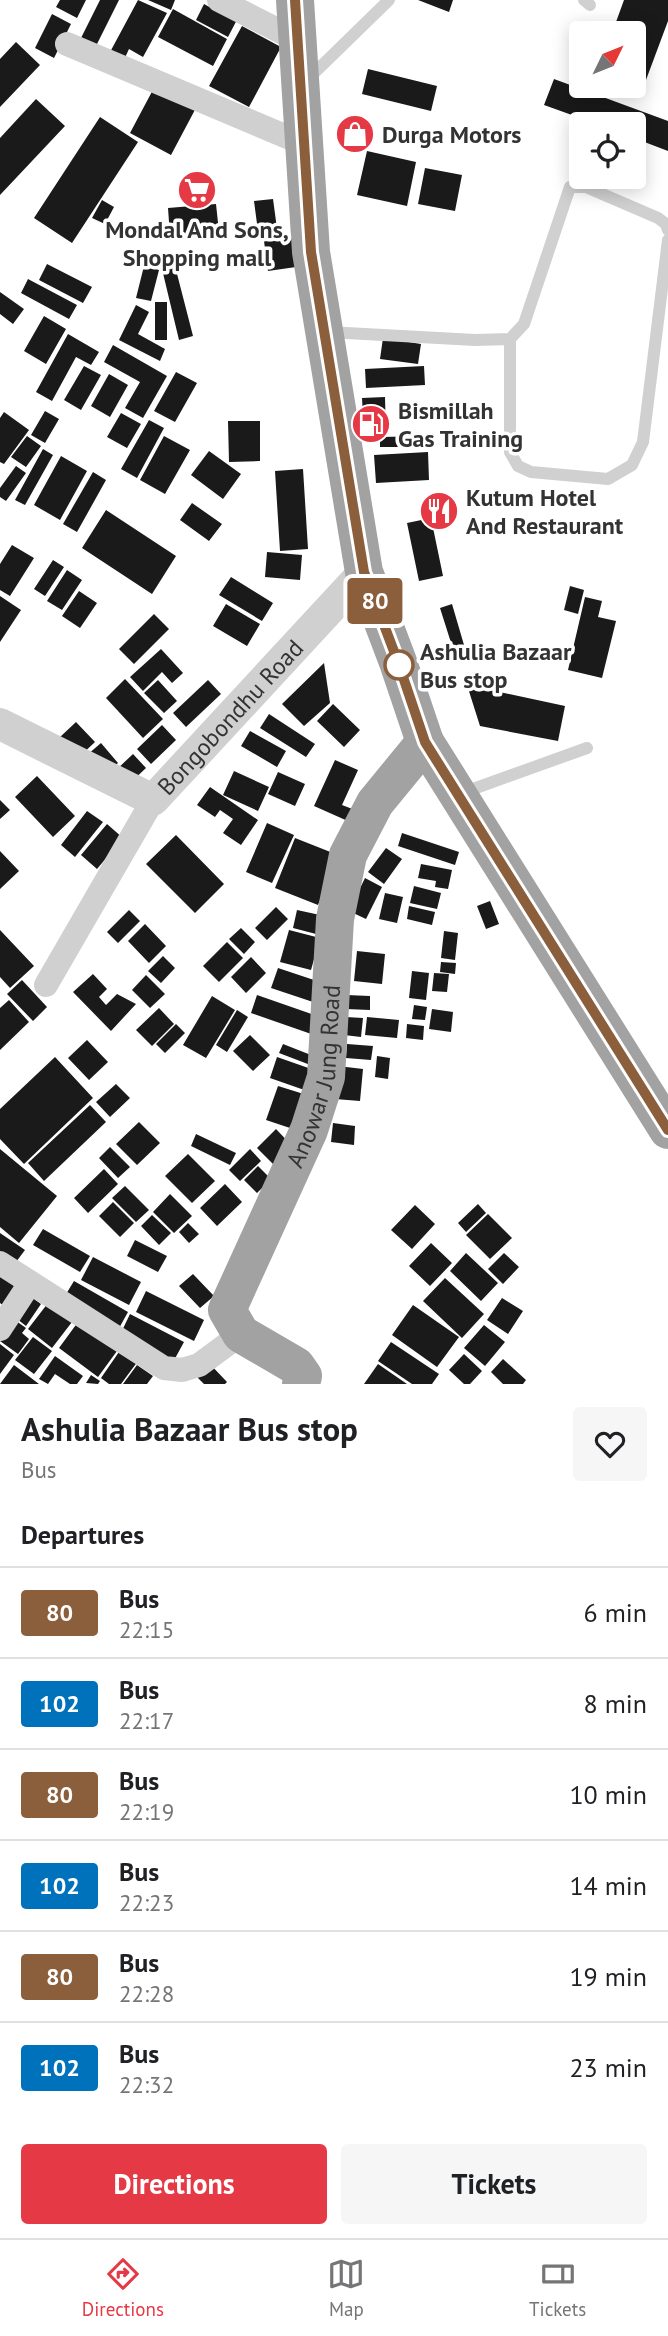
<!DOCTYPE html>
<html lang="en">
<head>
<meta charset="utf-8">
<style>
  body { margin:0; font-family:"PT Sans",sans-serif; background:#f6f6f6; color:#202124; height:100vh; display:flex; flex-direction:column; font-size:26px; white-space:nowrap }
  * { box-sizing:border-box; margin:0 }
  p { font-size:23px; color:#757577 }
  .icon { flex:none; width:38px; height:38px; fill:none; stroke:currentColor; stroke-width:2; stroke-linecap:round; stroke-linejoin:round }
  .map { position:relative; height:1384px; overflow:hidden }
  .side { display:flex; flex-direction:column; background:#fff; flex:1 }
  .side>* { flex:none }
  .badge { padding:0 14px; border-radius:5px; font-size:24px; line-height:46px }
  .needle { width:46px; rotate:47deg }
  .controls { position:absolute; left:569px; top:21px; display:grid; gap:14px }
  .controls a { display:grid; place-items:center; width:77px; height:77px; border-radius:7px; background:#fff; box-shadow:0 4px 18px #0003; font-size:35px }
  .map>.badge { position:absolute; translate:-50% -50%; box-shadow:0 0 0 4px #fff }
  h2 { padding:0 21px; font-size:26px; line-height:63px }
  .round { display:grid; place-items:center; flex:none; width:74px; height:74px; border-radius:7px; background:#f6f6f6 }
  .headline { display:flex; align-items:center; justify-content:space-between; height:119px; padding:0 21px }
  h1 { font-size:33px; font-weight:800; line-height:52px }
  .action { display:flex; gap:14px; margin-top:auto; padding:14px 21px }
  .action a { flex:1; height:80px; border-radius:7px; background:#e63946; color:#fff; font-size:28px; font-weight:800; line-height:80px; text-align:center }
  .action a+a { background:#f6f6f6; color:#202124 }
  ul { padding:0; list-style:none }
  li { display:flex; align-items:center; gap:21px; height:91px; padding:0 21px; border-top:2px solid #e0e0e0 }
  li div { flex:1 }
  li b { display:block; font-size:26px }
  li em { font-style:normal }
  li .badge { min-width:77px; font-weight:700; text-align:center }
  .tabs { display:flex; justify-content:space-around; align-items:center; height:98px; border-top:2px solid #e0e0e0; background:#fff; font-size:19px; color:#757577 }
  .tabs a { display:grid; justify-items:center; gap:4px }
  .tabs .selected { color:#e63946 }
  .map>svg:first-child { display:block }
  .building { fill:#1a1a1a }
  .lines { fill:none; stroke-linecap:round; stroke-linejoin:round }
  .service { stroke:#d0d0d0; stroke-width:12 }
  .minor { stroke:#d0d0d0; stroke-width:24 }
  .tertiary { stroke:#d0d0d0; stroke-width:32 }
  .trunk { stroke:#a2a2a2; stroke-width:38 }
  .line-casing { stroke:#fff; stroke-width:16 }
  .line { stroke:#8b5e3c; stroke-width:10 }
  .stop-dot { fill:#fff; stroke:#8b5e3c; stroke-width:3.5 }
  .labels { text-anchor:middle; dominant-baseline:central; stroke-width:7; stroke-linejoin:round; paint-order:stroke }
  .poi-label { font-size:24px; font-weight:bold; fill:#333; stroke:#fff; text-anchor:start }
  .stop-label { font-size:24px; font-weight:bold; fill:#333; stroke:#fff; text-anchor:start }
  .street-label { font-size:24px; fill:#333; stroke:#fff }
</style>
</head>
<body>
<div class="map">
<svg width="668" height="1384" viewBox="0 0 668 1384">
  <rect width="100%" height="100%" fill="#fff"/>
  <path class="building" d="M60,0H86L77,18L56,7Z
    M100,0H119L93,52L78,44Z
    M138,0L167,13L143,57L129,49L123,62L109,54Z
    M148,0H175L171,10Z
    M418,0H453L449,12Z
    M624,0H668V21L640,96L613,86H634V33H612Z
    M204,4L213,9L240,14L228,37L196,20Z
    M173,9L227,39L213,66L158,37Z
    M52,14L71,24L54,58L35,48Z
    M242,26L281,47L249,107L209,86Z
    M16,42L40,65L0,107V59Z
    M368,69L437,86L431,111L362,94Z
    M554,79L668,121V151L634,138V124H597L544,105Z
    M156,84L197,106L171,155L130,133Z
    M36,99L65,126L0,195V138Z
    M100,117L138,142L72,243L34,218Z
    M367,151L416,162L407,206L357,195Z
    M425,168L462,175L455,211L418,204Z
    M273,199L278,236L259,239L254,201Z
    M102,200L114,207L105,224L92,218Z
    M216,204L219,232L170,236L168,208Z
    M292,237L296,267L268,271L264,241Z
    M47,264L92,287L83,303L39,280Z
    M144,266L159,270L151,301L136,298Z
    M175,266L193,336L179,340L162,269Z
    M28,279L77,305L69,319L21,293Z
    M0,292L24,309L13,324L0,314Z
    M155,302H167V340H155Z
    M136,305L149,312L138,334L165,349L160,361L119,340Z
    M44,316L66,329L46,364L24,351Z
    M68,334L99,352L91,365L76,357L52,401L36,392Z
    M383,338L421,344L418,364L380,359Z
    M113,345L167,376L143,418L125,408L140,382L104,362Z
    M84,366L101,375L81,410L64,400Z
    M424,366L425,385L366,388L365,369Z
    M176,372L197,383L175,422L154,411Z
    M109,374L128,385L110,417L91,406Z
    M385,397L386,434L364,435L362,398Z
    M45,411L59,419L45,443L31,435Z
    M4,412L29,430L4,464L0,462V418Z
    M121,413L141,424L127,448L107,437Z
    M149,420L164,428L137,478L121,469Z
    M228,421H260V461L229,462Z
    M27,436L41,446L26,467L11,457Z
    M164,436L190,450L165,494L140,480Z
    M429,436V447H380V437Z
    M43,449L53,455L25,505L15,500Z
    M209,451L241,474L223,499L191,475Z
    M428,452L429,480L376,483L374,455Z
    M61,456L87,471L60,520L34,505Z
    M16,466L26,473L6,501L0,497V488Z
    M303,469L308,549L280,551L275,471Z
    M93,472L106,480L77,532L63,524Z
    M192,503L222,524L209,541L180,520Z
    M106,510L176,556L152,594L82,548Z
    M431,518L443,576L419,581L407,523Z
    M12,545L34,558L10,596L0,590V564Z
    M267,552L302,555L300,580L265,577Z
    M53,560L64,567L45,596L34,589Z
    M67,570L82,580L62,610L47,601Z
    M231,577L273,603L262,621L219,595Z
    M570,586L584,590L578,614L564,610Z
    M79,591L97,603L80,628L62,616Z
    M0,596L21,610L0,642Z
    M585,597L602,601L598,617L616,621L602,678L568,670Z
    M226,604L260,624L247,646L213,626Z
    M452,604L464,645L453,649L440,608Z
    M154,614L169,629L134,664L119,649Z
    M161,649L183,673L172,683L162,672L143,691L130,677Z
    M324,663L330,703L304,726L282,704Z
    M125,679L163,719L143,738L106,698Z
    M158,680L177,701L164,713L144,693Z
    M208,680L221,694L186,727L173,713Z
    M467,685L565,706L558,741L480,726Z
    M333,704L360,730L344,747L317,721Z
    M269,714L315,744L306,757L260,728Z
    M76,722L95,742L78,758L59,738Z
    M162,725L176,740L151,764L137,749Z
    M250,731L286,751L277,767L241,746Z
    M101,743L118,763L104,775L87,755Z
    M133,754L146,768L128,785L115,771Z
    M335,760L358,770L342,805L355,810L350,822L314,806Z
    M234,771L269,787L258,811L223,795Z
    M278,772L305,784L295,806L268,794Z
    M37,776L75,816L53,837L15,797Z
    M210,787L258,820L241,845L223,833L233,819L220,810L215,817L197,805Z
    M0,800L10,810L0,819Z
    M87,811L103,822L75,857L61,845Z
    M267,823L294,835L272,883L246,872Z
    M107,824L123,838L97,869L81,855Z
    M402,833L459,852L455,865L398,846Z
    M176,835L224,884L195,913L146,864Z
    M295,838L338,855L318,905L275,888Z
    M386,848L402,859L384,884L368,872Z
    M0,851L19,871L0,889Z
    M421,864L452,870L448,889L435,887L436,881L418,878Z
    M365,878L382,887L366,919L349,911Z
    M414,886L441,893L437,909L410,903Z
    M385,893L403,897L397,923L379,919Z
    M490,901L499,924L486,929L477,906Z
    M409,906L435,912L432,925L407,919Z
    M276,907L288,919L267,940L255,928Z
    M129,910L140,921L118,943L107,932Z
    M297,910L320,915L316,934L293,928Z
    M145,924L166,946L149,963L128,941Z
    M241,928L255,942L244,954L229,939Z
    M0,930L34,966L10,988L0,977Z
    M289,930L320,938L311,970L280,962Z
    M444,931L458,933L455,960L441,958Z
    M227,942L243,958L219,982L203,966Z
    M357,951L385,954L382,984L354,981Z
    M163,956L175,968L161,983L148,971Z
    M251,957L266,973L246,993L231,977Z
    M441,962L456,963L455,974L440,972Z
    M278,968L323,983L316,1003L271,988Z
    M412,971L429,973L426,1000L409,998Z
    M434,973L449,974L447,992L432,991Z
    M93,974L107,989L99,997L106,1005L117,994L136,1004L111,1031L73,992Z
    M146,975L165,994L150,1008L132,990Z
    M22,980L47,1007L33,1021L7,994Z
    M257,995L323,1018L317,1036L251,1013Z
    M346,995L370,996V1010L346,1009Z
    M212,996L235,1010L206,1058L183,1045Z
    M9,1000L29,1022L0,1050V1008Z
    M414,1005L427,1007L425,1020L412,1019Z
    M159,1008L174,1024L152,1046L136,1030Z
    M432,1009L453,1012L451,1032L429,1029Z
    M237,1010L248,1017L227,1052L216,1045Z
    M346,1017L363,1018L361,1037L344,1035Z
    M367,1017L399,1020L397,1038L365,1035Z
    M176,1024L185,1033L165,1053L156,1044Z
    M407,1024L424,1026L423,1040L406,1038Z
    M250,1035L270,1055L253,1071L233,1051Z
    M87,1040L108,1062L89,1080L68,1058Z
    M283,1044L316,1057L313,1066L279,1053Z
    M347,1044L373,1046L371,1060L346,1058Z
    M377,1056L390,1058L388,1079L375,1077Z
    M55,1057L93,1098L24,1164L0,1139V1109Z
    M277,1057L317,1071L310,1092L270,1078Z
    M338,1066L363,1069L360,1101L335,1099Z
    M116,1084L130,1098L110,1117L96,1102Z
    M278,1086L307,1095L296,1130L266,1120Z
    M90,1105L106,1122L44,1181L28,1163Z
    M139,1122L160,1143L137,1165L116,1144Z
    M333,1123L355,1126L354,1145L331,1142Z
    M276,1129L296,1150L278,1169L257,1148Z
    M196,1134L236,1153L230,1165L191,1146Z
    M110,1147L130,1167L118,1178L99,1158Z
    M0,1149L57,1196L19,1243L0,1227Z
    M250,1149L261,1161L240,1181L229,1170Z
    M188,1154L215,1181L192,1203L165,1176Z
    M258,1166L271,1179L257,1193L244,1180Z
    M104,1169L118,1184L88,1213L74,1198Z
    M225,1184L242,1202L217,1226L200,1208Z
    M125,1186L149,1210L136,1222L112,1198Z
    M170,1194L192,1216L174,1233L153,1212Z
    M113,1202L134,1223L120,1237L99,1216Z
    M478,1204L486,1213L466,1232L458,1223Z
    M415,1205L435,1224L412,1249L391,1230Z
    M488,1214L512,1238L490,1259L466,1235Z
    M152,1215L171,1233L159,1245L141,1226Z
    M188,1223L199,1234L189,1243L179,1232Z
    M43,1229L90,1256L80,1272L33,1245Z
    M0,1233L25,1250L13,1266L0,1256Z
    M135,1240L167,1256L158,1272L127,1256Z
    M431,1243L452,1263L430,1286L409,1266Z
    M466,1253L498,1283L481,1301L450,1271Z
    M504,1253L519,1267L503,1284L488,1269Z
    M93,1257L141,1282L129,1305L81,1280Z
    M0,1274L25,1289L9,1310L0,1303Z
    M193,1274L214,1296L200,1308L179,1286Z
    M445,1278L484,1314L462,1338L423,1301Z
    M74,1281L128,1312L118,1330L63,1299Z
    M146,1291L204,1320L194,1341L136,1312Z
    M27,1294L41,1304L26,1326L12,1315Z
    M502,1298L523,1311L508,1334L487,1320Z
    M48,1303L72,1322L52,1348L28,1329Z
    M413,1305L459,1337L437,1367L392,1335Z
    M130,1314L184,1342L172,1364L119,1337Z
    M12,1318L26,1328L22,1333L29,1339L18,1354L0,1341Z
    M78,1322L117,1351L98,1377L59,1348Z
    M484,1325L505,1342L485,1366L464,1348Z
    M33,1337L52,1351L34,1374L15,1360Z
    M391,1342L439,1374L432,1384H412L378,1361Z
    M0,1344L14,1355L0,1374Z
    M121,1349L138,1361L121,1384H109L101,1378Z
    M464,1354L482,1371L470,1384H464L449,1370Z
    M55,1356L83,1376L77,1384H70L55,1374L48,1384L39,1379Z
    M503,1359L526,1380L523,1384H503L491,1372Z
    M208,1362L227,1382L225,1384H204L195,1375Z
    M378,1364L407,1384H364Z
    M14,1365L39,1384H0Z
    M137,1365L153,1376L147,1384H123Z
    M91,1375L100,1381L98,1384L86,1383Z"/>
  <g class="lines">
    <path class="service" d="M584,0L590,5
      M309,78L389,0
      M668,230L666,224L658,218L586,187H570L524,324L510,339V452L518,466L531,472L608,479L632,465L643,442L668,240
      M328,332L475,340L510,339
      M462,793L587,748"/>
    <path class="minor" d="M219,0L297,40
      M67,44L304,144
      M46,985L153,800
      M0,1263L164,1368L182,1370L199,1365L241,1334
      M0,1329L30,1283"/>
    <path class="tertiary" id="s1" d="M0,724L153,800L364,572"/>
    <g class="trunk">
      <path d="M295,0L311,252L364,572L398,662L425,742L668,1130"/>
      <path id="s2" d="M301,1384L303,1376L296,1366L241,1334L227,1310L309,1130L326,1077L335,919L348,855L375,803L425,742"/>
    </g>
  </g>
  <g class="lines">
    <g class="line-casing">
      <path id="line" d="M295,0L311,252L364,572L398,662L425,742L668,1130"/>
    </g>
    <use href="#line" class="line"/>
  </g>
  <defs>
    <g id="shop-disc" transform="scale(2.0125)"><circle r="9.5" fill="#e63946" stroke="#fff"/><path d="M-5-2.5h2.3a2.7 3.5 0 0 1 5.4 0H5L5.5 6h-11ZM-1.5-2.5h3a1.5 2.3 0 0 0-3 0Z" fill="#fff"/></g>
    <g id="supermarket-disc" transform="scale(2.0125)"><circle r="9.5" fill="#e63946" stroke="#fff"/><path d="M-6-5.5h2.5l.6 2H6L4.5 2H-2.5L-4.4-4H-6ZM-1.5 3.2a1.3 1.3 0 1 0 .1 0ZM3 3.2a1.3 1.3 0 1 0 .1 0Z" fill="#fff"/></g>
    <g id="fuel-disc" transform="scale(2.0125)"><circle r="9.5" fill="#e63946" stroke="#fff"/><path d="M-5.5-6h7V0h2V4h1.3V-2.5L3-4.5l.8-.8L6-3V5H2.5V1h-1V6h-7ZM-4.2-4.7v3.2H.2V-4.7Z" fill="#fff"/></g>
    <g id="restaurant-disc" transform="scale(2.0125)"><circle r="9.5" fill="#e63946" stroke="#fff"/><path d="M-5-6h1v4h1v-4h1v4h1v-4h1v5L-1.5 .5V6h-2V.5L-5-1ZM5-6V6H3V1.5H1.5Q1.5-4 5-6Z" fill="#fff"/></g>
  </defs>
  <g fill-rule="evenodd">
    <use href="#shop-disc" x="355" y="134"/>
    <use href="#supermarket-disc" x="197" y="190"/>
    <use href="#fuel-disc" x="371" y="424"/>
    <use href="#restaurant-disc" x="439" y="511"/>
  </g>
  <circle class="stop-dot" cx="399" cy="665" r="14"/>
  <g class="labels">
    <g class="poi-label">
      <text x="382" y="134">Durga Motors</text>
      <text x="197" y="229" text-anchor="middle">Mondal And Sons,<tspan x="197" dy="28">Shopping mall</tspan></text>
      <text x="398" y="410">Bismillah<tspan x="398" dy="28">Gas Training</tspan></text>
      <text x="466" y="497">Kutum Hotel<tspan x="466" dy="28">And Restaurant</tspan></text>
    </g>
    <g class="stop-label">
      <text x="420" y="651">Ashulia Bazaar<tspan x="420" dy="28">Bus stop</tspan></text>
    </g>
    <g class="street-label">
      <text stroke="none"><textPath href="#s1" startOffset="284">Bongobondhu Road</textPath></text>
      <text stroke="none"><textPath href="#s2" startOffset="364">Anowar Jung Road</textPath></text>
    </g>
  </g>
</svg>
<div class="controls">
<a><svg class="needle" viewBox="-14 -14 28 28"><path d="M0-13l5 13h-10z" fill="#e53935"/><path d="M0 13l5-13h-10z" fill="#757577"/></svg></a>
<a><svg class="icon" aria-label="locate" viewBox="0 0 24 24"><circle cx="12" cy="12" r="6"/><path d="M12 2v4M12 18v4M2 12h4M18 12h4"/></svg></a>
</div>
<b class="badge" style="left:375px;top:601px;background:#8b5e3c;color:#fff">80</b>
</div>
<section class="side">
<div class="headline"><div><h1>Ashulia Bazaar Bus stop</h1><p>Bus</p></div><a class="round"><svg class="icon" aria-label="heart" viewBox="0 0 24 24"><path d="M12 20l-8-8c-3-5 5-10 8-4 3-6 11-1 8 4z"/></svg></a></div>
<h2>Departures</h2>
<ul>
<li><span class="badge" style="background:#8b5e3c;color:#fff">80</span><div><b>Bus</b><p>22:15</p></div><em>6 min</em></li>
<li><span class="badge" style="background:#0072bc;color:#fff">102</span><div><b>Bus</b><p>22:17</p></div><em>8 min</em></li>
<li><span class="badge" style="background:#8b5e3c;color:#fff">80</span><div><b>Bus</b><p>22:19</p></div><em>10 min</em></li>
<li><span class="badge" style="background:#0072bc;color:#fff">102</span><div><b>Bus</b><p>22:23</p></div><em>14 min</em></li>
<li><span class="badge" style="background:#8b5e3c;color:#fff">80</span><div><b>Bus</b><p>22:28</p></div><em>19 min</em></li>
<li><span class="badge" style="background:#0072bc;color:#fff">102</span><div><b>Bus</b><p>22:32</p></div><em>23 min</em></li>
</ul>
<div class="action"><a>Directions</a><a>Tickets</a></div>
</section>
<nav class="tabs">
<a class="selected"><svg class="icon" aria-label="directions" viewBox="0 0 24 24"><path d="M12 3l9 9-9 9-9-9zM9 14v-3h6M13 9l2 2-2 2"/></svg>Directions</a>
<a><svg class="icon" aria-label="map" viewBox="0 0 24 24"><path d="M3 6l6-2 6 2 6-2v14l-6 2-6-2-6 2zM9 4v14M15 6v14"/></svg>Map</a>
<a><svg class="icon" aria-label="tickets" viewBox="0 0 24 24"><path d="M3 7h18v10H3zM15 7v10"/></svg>Tickets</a>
</nav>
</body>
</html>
